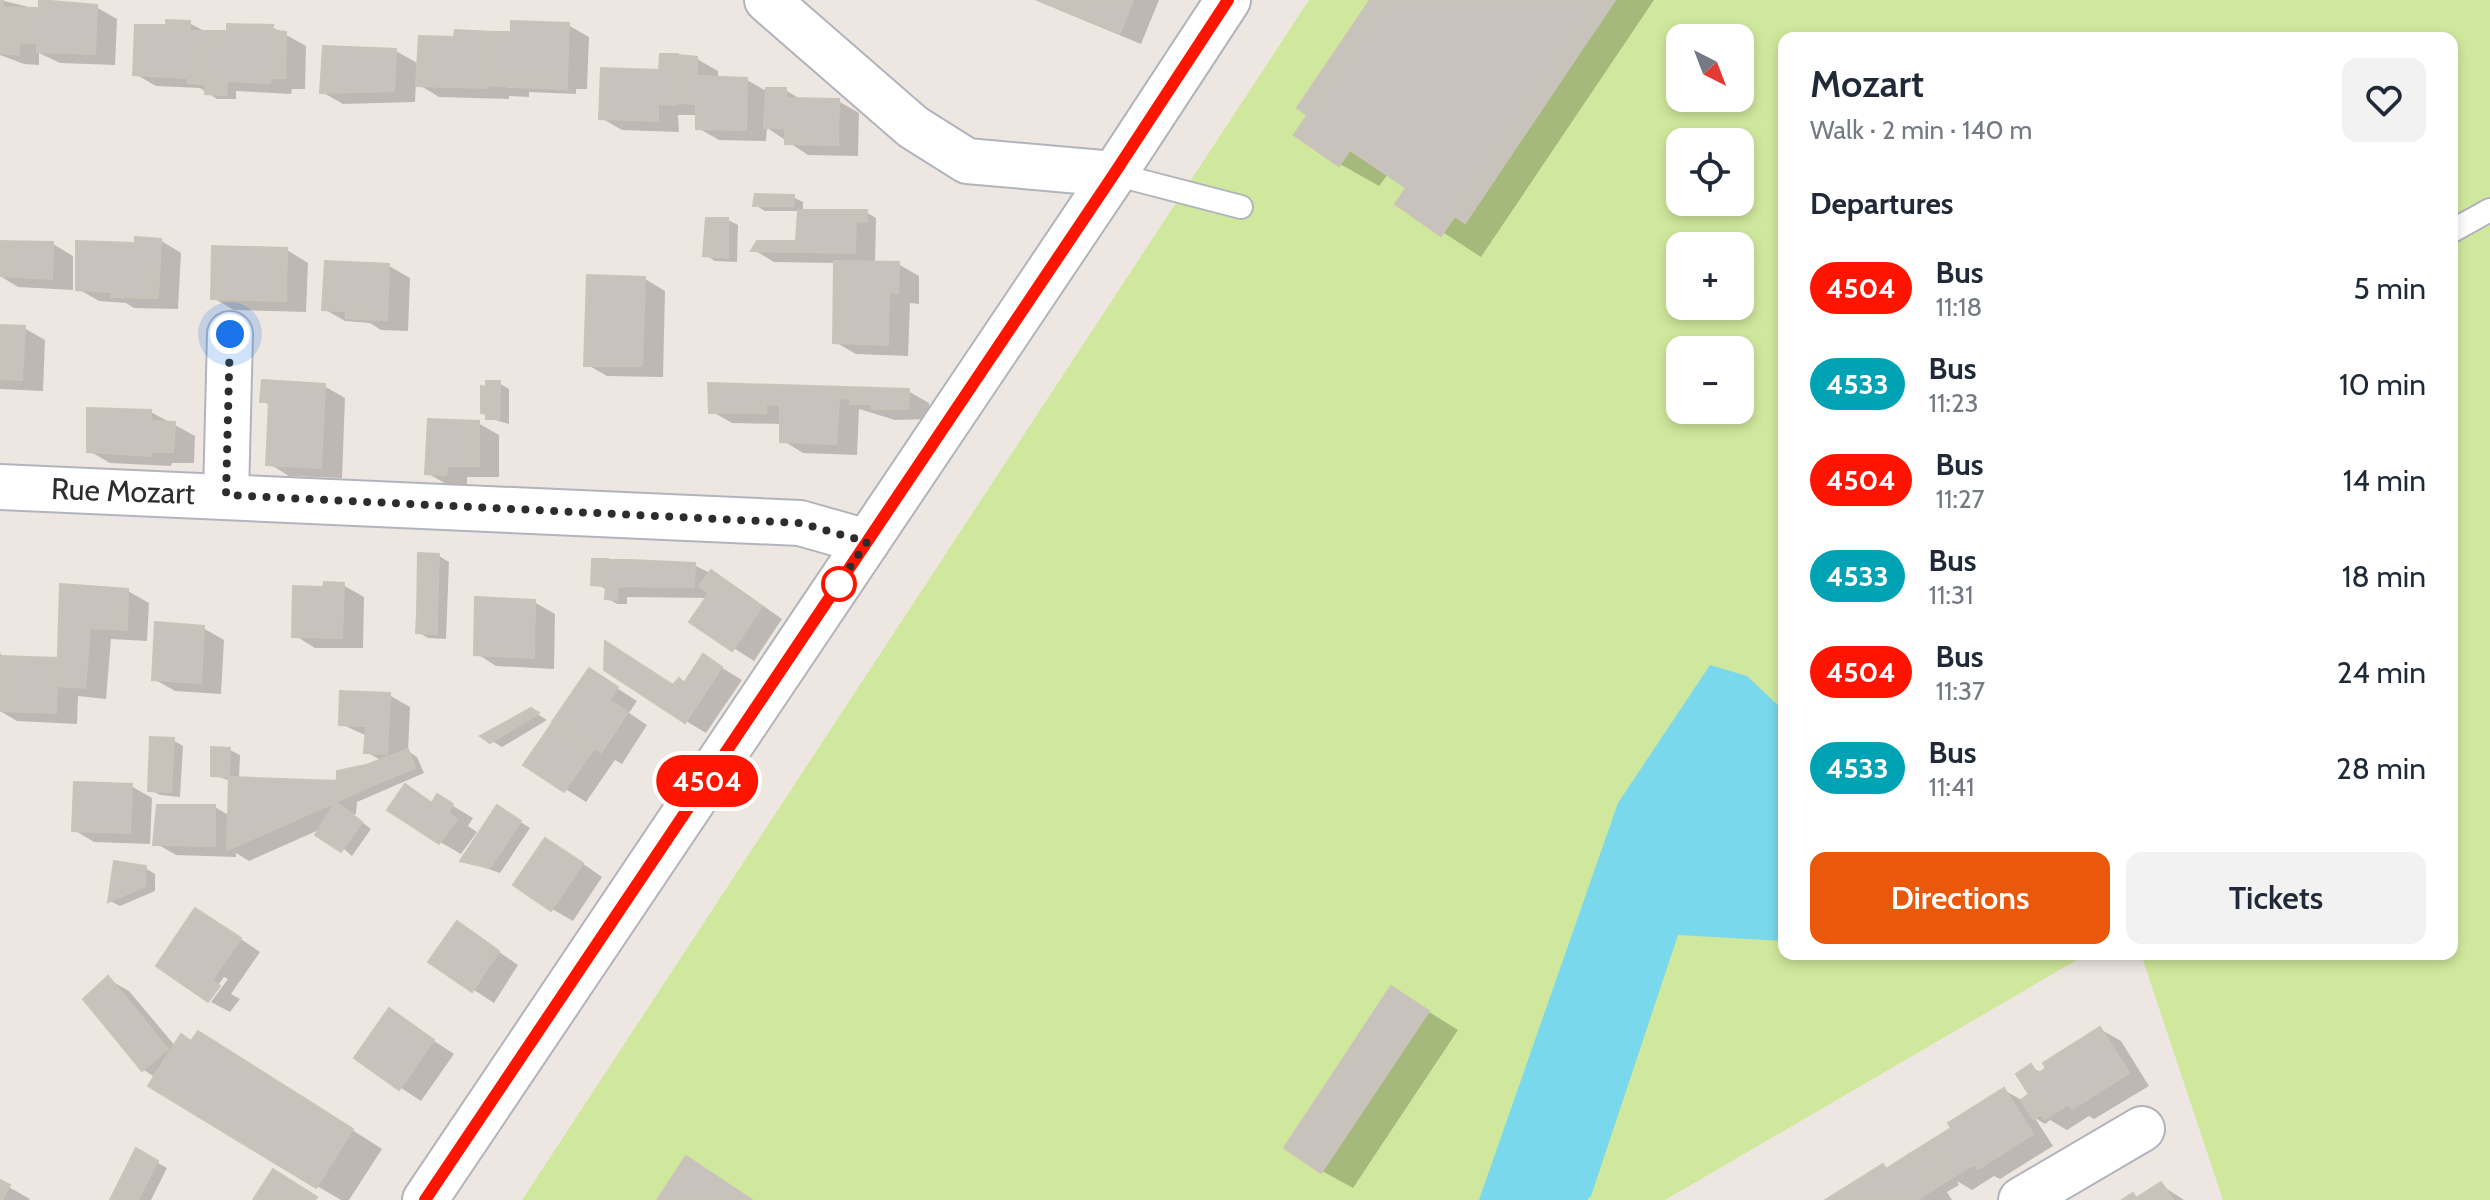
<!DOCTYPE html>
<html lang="en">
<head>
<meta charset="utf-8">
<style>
  body { margin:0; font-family:Cabin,sans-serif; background:#f2f2f3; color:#1f2937; height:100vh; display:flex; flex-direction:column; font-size:30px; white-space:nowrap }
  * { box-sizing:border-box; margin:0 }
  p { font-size:26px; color:#747a83 }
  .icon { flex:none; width:44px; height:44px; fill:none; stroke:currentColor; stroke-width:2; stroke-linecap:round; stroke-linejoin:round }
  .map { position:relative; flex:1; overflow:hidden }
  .sheet { position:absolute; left:1778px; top:32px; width:680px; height:928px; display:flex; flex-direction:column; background:#fff; border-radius:16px; box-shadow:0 4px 12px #0003 }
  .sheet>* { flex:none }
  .badge { padding:0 16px; border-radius:26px; font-size:28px; line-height:52px }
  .needle { width:52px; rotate:138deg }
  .tools { position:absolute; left:1666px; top:24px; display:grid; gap:16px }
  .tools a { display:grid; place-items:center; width:88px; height:88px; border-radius:16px; background:#fff; box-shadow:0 4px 12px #0003; font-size:40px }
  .you { position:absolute; width:40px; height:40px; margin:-20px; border:6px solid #fff; border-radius:50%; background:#1a73e8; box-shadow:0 0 0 12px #1a73e833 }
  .map>.badge { position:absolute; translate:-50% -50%; box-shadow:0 0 0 4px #fff }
  h2 { padding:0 32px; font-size:30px; line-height:72px }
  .round { display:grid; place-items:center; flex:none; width:84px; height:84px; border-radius:16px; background:#f2f2f3 }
  .overview { display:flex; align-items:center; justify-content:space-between; height:136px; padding:0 32px }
  h1 { font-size:38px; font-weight:600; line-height:60px }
  .action { display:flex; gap:16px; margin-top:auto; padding:16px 32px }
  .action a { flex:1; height:92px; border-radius:16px; background:#ea580c; color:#fff; font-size:32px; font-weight:600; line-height:92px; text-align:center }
  .action a+a { background:#f2f2f3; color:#1f2937 }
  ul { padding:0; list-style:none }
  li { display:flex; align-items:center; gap:24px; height:96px; padding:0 32px }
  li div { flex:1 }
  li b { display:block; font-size:30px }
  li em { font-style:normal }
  li .badge { min-width:88px; font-weight:700; text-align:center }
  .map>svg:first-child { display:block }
  .pitch { fill:#d0e89d; fill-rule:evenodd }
  .water { fill:#79d8eb }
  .shadow { fill:#0003 }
  .building { fill:#c7c2bc; stroke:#cac3ba; stroke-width:2 }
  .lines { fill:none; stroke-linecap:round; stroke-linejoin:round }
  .lane-casing { stroke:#b1b4bd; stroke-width:26 }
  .street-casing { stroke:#b1b4bd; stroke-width:48 }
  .secondary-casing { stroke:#b1b4bd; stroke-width:48 }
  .lane { stroke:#fff; stroke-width:22 }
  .street { stroke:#fff; stroke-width:44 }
  .secondary { stroke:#fff; stroke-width:44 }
  .line-casing { stroke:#fff; stroke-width:18 }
  .line { stroke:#ff1400; stroke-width:12 }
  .walk { stroke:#2d2d2d; stroke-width:8; stroke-dasharray:0 14.4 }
  .stop-dot { fill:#fff; stroke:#ff1400; stroke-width:4 }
  .labels { text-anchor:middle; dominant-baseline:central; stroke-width:7; stroke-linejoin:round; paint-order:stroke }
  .street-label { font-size:30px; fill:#2d2d2d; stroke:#fff }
</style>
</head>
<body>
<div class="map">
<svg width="2490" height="1200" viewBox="0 0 2490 1200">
  <rect width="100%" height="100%" fill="#eee7e1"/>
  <path class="pitch" d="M1309,0H2490V1200H2223L2141,954H2452V38H1784V954H2087L1665,1200H522ZM1680,38H1740V98H1680ZM1680,142H1740V202H1680ZM1680,246H1740V306H1680ZM1680,350H1740V410H1680Z"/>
  <path class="water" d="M1710,665L1747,676L1784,711V941L1678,935L1591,1196L1587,1200H1479L1618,803Z"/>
  <path class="shadow" d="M0,0L41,10V0L96,7L117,19L115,65L60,63L39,53V65L24,64L0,55Z
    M1035,0H1159L1141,44Z
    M1372,0H1654L1481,257L1398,203L1409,188L1388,174L1379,186L1340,164L1310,115L1300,107Z
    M189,23L208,33L272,27L306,46L305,89H292L291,94L236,91V99H217L200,88L156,86L135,74L168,27Z
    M568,25L589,37L587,89H576V94L529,92V97L509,96V99L439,97L416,83L415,102L343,104L322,92L396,51L419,64L456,39Z
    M678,56L697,59L718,71V79L747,80L768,92L785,90L804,101H838L859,113L858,156L808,155L767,128L766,141L719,140L698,128V115H678L679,132L622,130L601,118Z
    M793,197L803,202V212H866L876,218L875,264H898L919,276V304L910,303L908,356L856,354L835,342L836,263L774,262L754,250L798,243L800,211H765L755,205Z
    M728,220L738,225L737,262L715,261L705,255Z
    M160,240L181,253L178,309L134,308L126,303L99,301L78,289L137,245Z
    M0,243L53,244L73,256V290L18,287L0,276Z
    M287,250L308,263L306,312L234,310L213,298Z
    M389,266L410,278L408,331L381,330L370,323L345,321L324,309Z
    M645,279L665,291L663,377L607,376L586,364Z
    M0,327L24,328L45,340L43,391L0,389Z
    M499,383L509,389V424L488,418Z
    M711,385L908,391L929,403V419L895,420L859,409L857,455L803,453L782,440V424L732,423L711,411Z
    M324,386L345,398L342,478L289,476L268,463L271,406L262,401Z
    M151,412L195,436L194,463H172L171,466L110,463L89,451Z
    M478,423L499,435V477H467V486L448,485L427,473Z
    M439,556L449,562L446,639L428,638L418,632Z
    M694,565L732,584L782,619L754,661L691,621L708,598L627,597V604H617L607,598L608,590L593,583Z
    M343,585L364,597L363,648H315L294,635L325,589Z
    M62,586L128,591L149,603L147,641L111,639L106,699L78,696L77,724L17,721L0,711V652L2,658L59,660Z
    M534,602L555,614L554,669L496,666L476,653Z
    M203,628L224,640L221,694L175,691L154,679Z
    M704,657L742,680L706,733L686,721L674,687L686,684Z
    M589,670L637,701L629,713L647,725L622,764L615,760L586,802L526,764Z
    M389,695L410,707L408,751L417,757L424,773L357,802L356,814L353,815L371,829L352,856L321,829L249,861L236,853V857L176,855L155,843L215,807L230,816L231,781L213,775L230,750L240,755L239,779L339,783L382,761L367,752V736L341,724Z
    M531,710L547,720L502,747L484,736Z
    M173,740L183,746L180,797L160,795L150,790Z
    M131,786L152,798L150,844L94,842L74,830Z
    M406,787L434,804L438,797L473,818L468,826L477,832L461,854L440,842Z
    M508,814L530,828L500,873L463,860Z
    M566,852L602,877L573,921L552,909Z
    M145,868L155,874V891L120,906L110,901Z
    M217,923L260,952L231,994L240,999L230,1012L211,1002L228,979L224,977L208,999Z
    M457,923L518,965L494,1003L431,962Z
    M108,979L129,991L176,1047L229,1051L382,1149L349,1200H341L317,1186L144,1070L86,999Z
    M1392,989L1458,1030L1353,1188L1322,1171Z
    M389,1011L454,1054L421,1101L356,1058Z
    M2100,1029L2121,1041L2149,1086L2094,1119L2089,1116L2067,1130L2050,1120L2045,1124L2035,1118L2053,1146L2000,1179L1994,1176L1972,1190L1957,1181L1959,1185L1947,1192L1952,1200H1830L1883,1166L1889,1170L1954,1129L2004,1090L2023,1101L2032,1095L2031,1067L2042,1073Z
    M137,1151L167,1168L151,1200H112Z
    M0,1182L30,1199L29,1200H0Z
    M2161,1185L2184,1200H2125L2133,1195L2139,1199Z"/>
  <path class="building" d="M0,0H3V7L20,8L19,55L1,53Z
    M39,0L97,5L95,54L37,52V43L19,42L20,8H39Z
    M1039,0H1133L1120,33Z
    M1370,0H1385L1307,115L1297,108Z
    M1385,0H1601L1441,236L1395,204L1406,188L1350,150L1339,166L1294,135Z
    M1601,0H1615L1465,223L1455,216Z
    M166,20L190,21V31H208L206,84L188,83V78L133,75L135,25H166Z
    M511,21L569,23L567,78L509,76L508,86L488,85L491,32H511Z
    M227,24L273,25L272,30L286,32L285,78H271L270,83L206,80L208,31H227Z
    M455,30L491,32L488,88L416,86L419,36L454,37Z
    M323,46L396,49L394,91L320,93Z
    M660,54H678L676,105L658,104V121L599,119L601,68L659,70Z
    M678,55L697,57V76L747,78L746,130L696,129V104L677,103Z
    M509,76L567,78V89L508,87Z
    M206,80L227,81L226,95L205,94Z
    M766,88H786V98L839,99L838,145L785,144V128H764Z
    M755,194L794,195L793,206H753Z
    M798,210H856L855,253L751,251L757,241H796Z
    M856,210H867V221L855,222Z
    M706,218H728V258L703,256Z
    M135,237L161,239L158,298L111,297L112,292L76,290V241L135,243Z
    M0,241L53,242L52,279L0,276Z
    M212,246L287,248L286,301L211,299Z
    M325,261L389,264L387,320L358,319L359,307L346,306V311L322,310Z
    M834,261L899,262L898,293L889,292L888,345L833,343Z
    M587,275L645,277L642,366H584Z
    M346,306L359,307L358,319L346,318Z
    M0,325L25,326L22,380L0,379Z
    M262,380L325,384L321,468L266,465L269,402H260Z
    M486,381H500L499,419H486V414L481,413V386L486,387Z
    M708,383L909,389L908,409H872V404H850V399L839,398L836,444L780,442V405L766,404V413H709Z
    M87,408L151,410V421L175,422L173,452H151L150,456L87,452Z
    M428,419L479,421V466H447L446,475L425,474Z
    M418,553L439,554L437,616L417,615Z
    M592,559H608L606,586L591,585Z
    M608,559L695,563L694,587L606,586Z
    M711,570L762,606L732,651L689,622L709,593L699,586Z
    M324,582L344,583L342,638L292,637L293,586L323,587Z
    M60,584L128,589L127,630L90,628L85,688L57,686Z
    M606,586H618L617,600L605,599Z
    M475,597L535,600L534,658L474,655Z
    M417,615L437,616V634L416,633Z
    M155,622L204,626L201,683L152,680Z
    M605,641L673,685L679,678L684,683L703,654L722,667L685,723L604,670Z
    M0,656L58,658L56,713L0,711Z
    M589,668L618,687L609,700L628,712L601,753L552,722Z
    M340,691L390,693L387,754L364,753L366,726L339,725Z
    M531,708L539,713L490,743L480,736Z
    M553,722L593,750L564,792L523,765Z
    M150,737L174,738L171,792L148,791Z
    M211,747L230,748L229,777L211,776Z
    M408,749L415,768L364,789L366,765Z
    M366,765L364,789L336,802L337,771Z
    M229,777L337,781L336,802L227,850Z
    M74,782L132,784L130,833L72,831Z
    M405,784L432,803L437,794L453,804L448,813L457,819L439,844L387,810Z
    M336,802L362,822L341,852L315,835Z
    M157,805H215V846L153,845Z
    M497,805L521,821L490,868L460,861Z
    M545,838L583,863L551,911L513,885Z
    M114,861L146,866L145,886L108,902Z
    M195,908L241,938L212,980L220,986L208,1002L156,966Z
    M457,921L499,951L472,992L428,962Z
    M108,976L168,1049L142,1071L83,999Z
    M1391,986L1429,1011L1321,1173L1284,1148Z
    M389,1008L434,1040L399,1090L354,1058Z
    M2100,1027L2129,1073L2072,1109L2069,1104L2045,1119L2016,1074L2031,1064L2037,1074L2046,1068L2043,1063Z
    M198,1031L353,1129L316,1188L148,1086L181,1034L191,1041Z
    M2004,1088L2033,1134L1978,1169L1975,1164L1950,1179L1927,1143L1951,1128L1948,1123Z
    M2029,1094L2042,1114L2033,1119L2021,1100Z
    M1927,1143L1950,1179L1934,1189L1911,1153Z
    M136,1148L158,1161L138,1200H110Z
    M1911,1153L1934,1189L1917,1200L1827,1199L1883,1164L1886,1169Z
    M686,1156L752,1200H657Z
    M273,1169L317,1197L315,1200H253Z
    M0,1180L10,1185L2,1200H0Z
    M2161,1182L2173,1200H2122L2133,1193L2136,1198Z"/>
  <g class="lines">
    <g class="lane-casing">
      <path id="lane" d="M1114,174L1241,207
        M2452,231L2490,210"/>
    </g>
    <g class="street-casing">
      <path id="street" d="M767,0L913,127L967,161L1114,174
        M0,487L800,523L867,542
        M226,495L230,334
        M2021,1200L2142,1129"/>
    </g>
    <g class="secondary-casing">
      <path id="secondary" d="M425,1200L1114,174L1228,0"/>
    </g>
    <use href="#lane" class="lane"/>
    <use href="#street" class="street"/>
    <use href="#secondary" class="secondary"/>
  </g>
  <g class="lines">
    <g class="line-casing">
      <path id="line" d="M425,1200L1114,174L1228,0"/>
    </g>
    <use href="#line" class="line"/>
    <path class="walk" d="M230,334L226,495L800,523L867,542L832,594L839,584"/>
  </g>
  <circle class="stop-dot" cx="839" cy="584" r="16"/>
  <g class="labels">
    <g class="street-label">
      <text transform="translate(123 491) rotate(2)">Rue Mozart</text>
    </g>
  </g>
</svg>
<div class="tools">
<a><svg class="needle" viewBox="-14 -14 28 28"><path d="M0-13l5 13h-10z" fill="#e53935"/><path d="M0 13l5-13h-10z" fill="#747a83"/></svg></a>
<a><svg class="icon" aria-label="locate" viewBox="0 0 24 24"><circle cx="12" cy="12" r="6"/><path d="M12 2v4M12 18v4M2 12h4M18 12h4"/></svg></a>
<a>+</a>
<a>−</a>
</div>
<div class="you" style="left:230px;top:334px"></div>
<b class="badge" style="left:707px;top:781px;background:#ff1400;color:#fff">4504</b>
<section class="sheet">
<div class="overview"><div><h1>Mozart</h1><p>Walk · 2 min · 140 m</p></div><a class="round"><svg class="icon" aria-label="heart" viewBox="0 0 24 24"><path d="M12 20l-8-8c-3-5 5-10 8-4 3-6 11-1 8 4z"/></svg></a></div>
<h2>Departures</h2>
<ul>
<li><span class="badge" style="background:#ff1400;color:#fff">4504</span><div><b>Bus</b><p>11:18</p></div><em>5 min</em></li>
<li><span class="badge" style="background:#00a3b4;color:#fff">4533</span><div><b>Bus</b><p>11:23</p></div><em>10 min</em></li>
<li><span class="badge" style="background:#ff1400;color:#fff">4504</span><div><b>Bus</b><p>11:27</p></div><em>14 min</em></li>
<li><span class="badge" style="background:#00a3b4;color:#fff">4533</span><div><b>Bus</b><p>11:31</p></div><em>18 min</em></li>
<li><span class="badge" style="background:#ff1400;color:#fff">4504</span><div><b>Bus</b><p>11:37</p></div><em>24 min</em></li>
<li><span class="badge" style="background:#00a3b4;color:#fff">4533</span><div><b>Bus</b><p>11:41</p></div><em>28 min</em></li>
</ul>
<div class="action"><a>Directions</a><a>Tickets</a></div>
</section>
</div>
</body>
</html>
